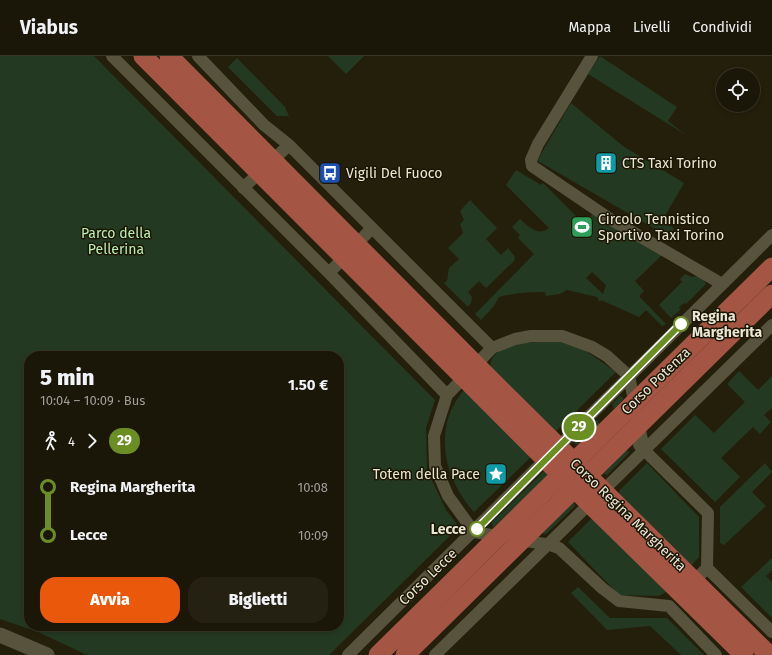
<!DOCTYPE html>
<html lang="it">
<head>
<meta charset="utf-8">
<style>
  body { margin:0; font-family:"Fira Sans",sans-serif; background:#242012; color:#f1f3f6; height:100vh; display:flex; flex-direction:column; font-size:15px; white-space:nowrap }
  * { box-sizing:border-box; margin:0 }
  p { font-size:13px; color:#a09f9c }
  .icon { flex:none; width:22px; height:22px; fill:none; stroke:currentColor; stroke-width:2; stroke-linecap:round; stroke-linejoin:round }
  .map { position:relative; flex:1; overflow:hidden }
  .sheet { position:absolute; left:24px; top:295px; width:320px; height:280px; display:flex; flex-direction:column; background:#1b1708; border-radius:16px; box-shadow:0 2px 6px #0003,0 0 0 1px #393629 }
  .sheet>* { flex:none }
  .badge { padding:0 8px; border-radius:13px; font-size:14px; line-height:26px }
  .buttons { position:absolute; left:716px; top:12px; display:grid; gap:8px }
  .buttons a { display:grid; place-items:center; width:44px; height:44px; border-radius:50%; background:#1b1708; box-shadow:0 2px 6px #0003,0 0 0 1px #393629; font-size:20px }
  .map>.badge { position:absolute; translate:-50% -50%; box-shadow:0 0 0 2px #fff }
  .legs { display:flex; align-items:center; gap:6px; height:44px; padding:0 16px; font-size:13px }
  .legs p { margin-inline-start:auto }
  .headline { display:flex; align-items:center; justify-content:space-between; height:68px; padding:0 16px }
  h1 { font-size:22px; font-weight:800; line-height:30px }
  .button { display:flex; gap:8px; margin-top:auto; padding:8px 16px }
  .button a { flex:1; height:46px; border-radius:16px; background:#ea580c; color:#fff; font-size:16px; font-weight:800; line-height:46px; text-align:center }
  .button a+a { background:#242012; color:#f1f3f6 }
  ul { padding:0 16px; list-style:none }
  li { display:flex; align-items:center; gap:14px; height:48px; font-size:15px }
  li i { display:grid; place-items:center; width:6px; height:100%; margin:0 5px; background:currentColor }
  li i::after { content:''; width:10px; height:10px; margin:-5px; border:3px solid; border-radius:50%; background:#1b1708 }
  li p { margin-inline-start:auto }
  li:first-child i { background:linear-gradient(#0000 50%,currentColor 0) }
  li:last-child i { background:linear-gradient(currentColor 50%,#0000 0) }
  header { display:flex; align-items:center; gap:24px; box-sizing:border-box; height:56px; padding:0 20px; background:#1b1708; border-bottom:1px solid #393629 }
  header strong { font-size:19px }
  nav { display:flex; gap:22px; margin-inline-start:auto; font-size:14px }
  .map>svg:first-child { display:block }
  .green { fill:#243922; fill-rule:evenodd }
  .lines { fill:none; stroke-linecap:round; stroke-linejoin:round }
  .minor { stroke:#58533c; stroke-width:12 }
  .tertiary { stroke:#58533c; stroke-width:15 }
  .primary { stroke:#a55543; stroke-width:19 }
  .line-1-casing { stroke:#fff; stroke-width:9 }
  .line-1 { stroke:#6b8e23; stroke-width:6 }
  .stop-1-dot { fill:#fff; stroke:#6b8e23; stroke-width:2 }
  .labels { text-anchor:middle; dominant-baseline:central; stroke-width:3; stroke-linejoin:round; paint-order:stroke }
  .poi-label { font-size:14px; fill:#eae7d9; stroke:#1b1602; text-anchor:start }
  .park-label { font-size:14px; fill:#baf0b4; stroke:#1b1602 }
  .stop-label { font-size:14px; font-weight:bold; fill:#eae7d9; stroke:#1b1602; text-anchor:start }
  .street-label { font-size:14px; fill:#eae7d9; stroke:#1b1602 }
</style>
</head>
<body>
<header>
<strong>Viabus</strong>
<nav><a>Mappa</a><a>Livelli</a><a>Condividi</a></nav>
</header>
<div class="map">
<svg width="772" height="599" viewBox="0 0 772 599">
  <rect width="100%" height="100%" fill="#241f0a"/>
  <path class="green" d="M0,0H94L435,344L426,372L427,414L446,454L457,468V473L329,599H87L38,576L0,563ZM29,300H339V570H29Z
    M328,0H364L346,18Z
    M600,0L677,51L668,65L686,79L588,18Z
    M237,2L285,51L289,60H277L228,11Z
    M571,47L623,90L684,127L662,165L674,172L669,181L538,105V103Z
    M516,114L541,129L543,127L585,169L592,158L662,199L635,225L644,235L639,240L666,268L662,270L646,254L639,261L601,244L600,246L597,241L567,234L560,238L546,240L545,236C529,236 514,237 499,241L494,250L481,264L475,258L534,198L518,182L520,179L512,171L520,163C528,170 538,181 549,172L506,129ZM592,216L606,229L603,238L586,222Z
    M470,144L497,172L486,183L501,199L508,192L515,201L514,205L486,232L479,225L468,236L472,241L471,247L468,251L444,227L447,225L449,212L459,203L448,192L463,177L460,168L464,164L460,155Z
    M685,218L692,221L698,220L703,223L706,228L686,248L684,247L679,251L680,254L671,262L659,249L682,226L680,223Z
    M559,285L586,295L616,316L555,376L490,312C490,284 540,286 559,285Z
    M739,315L758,334L772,320V352L764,359L771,366L760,378L753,371L721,402L740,421L715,446L661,393L695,359L714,377L745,346L727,328Z
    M463,335H466L532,400L474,456C444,422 432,373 463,335Z
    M620,340L623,341V344L614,353L612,348Z
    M596,364H598L600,368L576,389L574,385Z
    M627,393L629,397L607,419L603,418Z
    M647,407L699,461V501L692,509L689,508L618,439L619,435Z
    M765,407L772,416L752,436L766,450L724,489L720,487V451Z
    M543,416H546L547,420L495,470L492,471V466Z
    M574,445L575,450L546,478L541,477Z
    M593,461L664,531L666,536L659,540L619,539L568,486Z
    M772,502V514L766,520L772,526V562L741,531Z
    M578,531L610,562H667L704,599H681L650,570L607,574L571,537Z"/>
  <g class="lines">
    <path class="minor" d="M112,0L329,217L447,339
      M198,0L264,69L289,89L492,292
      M592,0L538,88L531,104L532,110L610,163L722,228
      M243,132L289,89
      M329,217L372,172
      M639,389L708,457L707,512L690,529
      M644,394L629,320L607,300L592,291L562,280H531L515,283L492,292L447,339L434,380L435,410L448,440L474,476L550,489L559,492L602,532L619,545L669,550L716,599
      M707,512L772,576
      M348,599L772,179
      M435,599L772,269"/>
    <path class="tertiary" d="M0,579L47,599"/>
    <path class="primary" d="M143,0L590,448L744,599
      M169,0L490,323L769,599
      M378,599L772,211
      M405,599L772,238"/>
  </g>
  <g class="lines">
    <g class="line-1-casing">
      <path id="line-1" d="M477,473L681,268"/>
    </g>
    <use href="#line-1" class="line-1"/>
  </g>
  <defs>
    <g id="building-square" transform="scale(1.15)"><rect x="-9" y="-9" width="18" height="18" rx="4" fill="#0f9aa8" stroke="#1b1602"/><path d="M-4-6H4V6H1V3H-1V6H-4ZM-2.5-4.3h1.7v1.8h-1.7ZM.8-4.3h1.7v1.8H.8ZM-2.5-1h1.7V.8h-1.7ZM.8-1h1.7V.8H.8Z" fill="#fff"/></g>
    <g id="bus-square" transform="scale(1.15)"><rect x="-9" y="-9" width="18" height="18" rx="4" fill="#1a4fb4" stroke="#1b1602"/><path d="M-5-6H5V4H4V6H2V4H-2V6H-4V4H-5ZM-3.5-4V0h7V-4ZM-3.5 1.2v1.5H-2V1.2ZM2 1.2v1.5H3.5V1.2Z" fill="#fff"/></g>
    <g id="stadium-square" transform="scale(1.15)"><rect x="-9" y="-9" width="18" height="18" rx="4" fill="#2e9e5b" stroke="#1b1602"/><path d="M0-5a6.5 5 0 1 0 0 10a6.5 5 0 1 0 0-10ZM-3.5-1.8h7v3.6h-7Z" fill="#fff"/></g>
    <g id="sight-square" transform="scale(1.15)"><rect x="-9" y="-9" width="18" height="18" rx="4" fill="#0f9aa8" stroke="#1b1602"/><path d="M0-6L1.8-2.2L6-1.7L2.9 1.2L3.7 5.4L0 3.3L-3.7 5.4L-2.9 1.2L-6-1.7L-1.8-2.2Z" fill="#fff"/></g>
  </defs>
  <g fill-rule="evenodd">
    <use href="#building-square" x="606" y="107"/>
    <use href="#bus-square" x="330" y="117"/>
    <use href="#stadium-square" x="582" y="171"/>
    <use href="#sight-square" x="496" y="418"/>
  </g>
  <g class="stop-1-dot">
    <circle cx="681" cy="268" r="7"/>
    <circle cx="477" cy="473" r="7"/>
  </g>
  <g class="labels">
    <g class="poi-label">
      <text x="622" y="107">CTS Taxi Torino</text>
      <text x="346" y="117">Vigili Del Fuoco</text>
      <text x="598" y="163">Circolo Tennistico<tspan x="598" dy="16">Sportivo Taxi Torino</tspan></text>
      <text x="480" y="418" text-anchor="end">Totem della Pace</text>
    </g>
    <g class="park-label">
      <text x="116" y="177">Parco della<tspan x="116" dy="16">Pellerina</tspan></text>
    </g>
    <g class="stop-label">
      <text x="692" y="260">Regina<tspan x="692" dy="16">Margherita</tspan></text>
      <text x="466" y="473" text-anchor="end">Lecce</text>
    </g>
    <g class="street-label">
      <text transform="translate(656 325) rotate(-44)">Corso Potenza</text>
      <text transform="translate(628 459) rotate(44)">Corso Regina Margherita</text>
      <text transform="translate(428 521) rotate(-44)">Corso Lecce</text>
    </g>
  </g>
</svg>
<div class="buttons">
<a><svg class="icon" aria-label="locate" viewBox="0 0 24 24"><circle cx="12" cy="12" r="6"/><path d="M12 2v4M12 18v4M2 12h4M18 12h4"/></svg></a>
</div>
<b class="badge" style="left:579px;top:371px;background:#6b8e23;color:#fff">29</b>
<section class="sheet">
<div class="headline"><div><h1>5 min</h1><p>10:04 – 10:09 · Bus</p></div><b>1.50 €</b></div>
<div class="legs"><svg class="icon" aria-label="walk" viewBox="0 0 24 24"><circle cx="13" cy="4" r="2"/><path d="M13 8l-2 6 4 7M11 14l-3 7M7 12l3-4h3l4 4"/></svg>4<svg class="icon" aria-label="forward" viewBox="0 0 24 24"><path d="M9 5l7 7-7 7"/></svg><b class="badge" style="background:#6b8e23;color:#fff">29</b></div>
<ul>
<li><i style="color:#6b8e23"></i><b>Regina Margherita</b><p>10:08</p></li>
<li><i style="color:#6b8e23"></i><b>Lecce</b><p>10:09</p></li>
</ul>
<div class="button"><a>Avvia</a><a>Biglietti</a></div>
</section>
</div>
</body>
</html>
